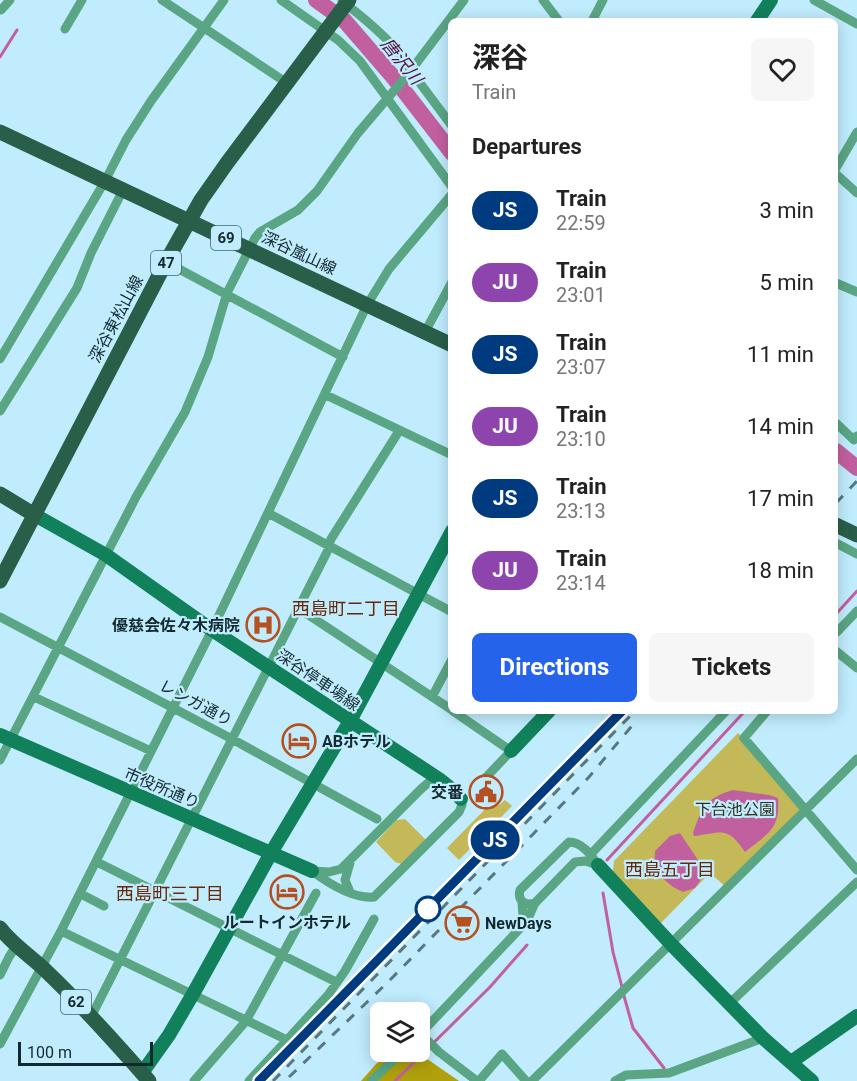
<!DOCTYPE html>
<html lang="en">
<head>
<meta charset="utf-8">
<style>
  body { margin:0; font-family:Roboto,"Noto Sans JP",sans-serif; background:#f6f6f6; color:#222; height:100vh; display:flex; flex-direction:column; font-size:22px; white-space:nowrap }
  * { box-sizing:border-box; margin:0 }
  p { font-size:20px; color:#767676 }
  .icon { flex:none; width:33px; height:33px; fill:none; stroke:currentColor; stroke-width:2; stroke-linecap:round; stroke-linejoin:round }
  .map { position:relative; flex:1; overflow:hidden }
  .details { position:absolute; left:448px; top:18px; width:390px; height:696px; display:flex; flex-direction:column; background:#fff; border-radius:9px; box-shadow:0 3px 15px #0003 }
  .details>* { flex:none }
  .badge { padding:0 12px; border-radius:20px; font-size:21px; line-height:39px }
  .tools { position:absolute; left:370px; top:1002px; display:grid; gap:12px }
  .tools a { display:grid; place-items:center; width:60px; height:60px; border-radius:9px; background:#fff; box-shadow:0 3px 15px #0003; font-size:30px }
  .scale { position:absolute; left:18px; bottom:15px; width:135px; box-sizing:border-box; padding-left:6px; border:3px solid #122930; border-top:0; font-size:16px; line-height:21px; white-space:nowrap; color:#122930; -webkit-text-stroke:4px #c0ecfd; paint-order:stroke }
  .map>.badge { position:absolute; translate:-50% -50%; box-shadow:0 0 0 3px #fff }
  h2 { padding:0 24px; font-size:22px; line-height:54px }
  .round { display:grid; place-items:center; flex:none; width:63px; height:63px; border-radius:9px; background:#f6f6f6 }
  .head { display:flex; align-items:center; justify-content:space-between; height:102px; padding:0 24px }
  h1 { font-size:28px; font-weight:700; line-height:45px }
  .button { display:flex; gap:12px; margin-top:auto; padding:12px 24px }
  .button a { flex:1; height:69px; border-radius:9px; background:#2563eb; color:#fff; font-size:24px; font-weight:700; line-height:69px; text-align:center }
  .button a+a { background:#f6f6f6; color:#222 }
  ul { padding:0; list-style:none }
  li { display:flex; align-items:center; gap:18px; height:72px; padding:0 24px }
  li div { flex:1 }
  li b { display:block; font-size:22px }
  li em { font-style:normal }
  li .badge { min-width:66px; font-weight:700; text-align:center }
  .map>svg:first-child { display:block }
  .green { fill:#c4b959 }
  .forest { fill:#b0a10c }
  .water { fill:#c1609e }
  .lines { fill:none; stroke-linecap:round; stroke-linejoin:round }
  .stream { stroke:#c1609e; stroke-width:3 }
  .river { stroke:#c1609e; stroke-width:16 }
  .street { stroke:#5aa684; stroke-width:9 }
  .secondary { stroke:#11815b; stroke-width:14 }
  .primary { stroke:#295f48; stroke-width:15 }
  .rail { stroke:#577782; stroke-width:3; stroke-dasharray:10 10; stroke-linecap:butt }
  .line-casing { stroke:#fff; stroke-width:14 }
  .line { stroke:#003b80; stroke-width:9 }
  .stop-dot { fill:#fff; stroke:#003b80; stroke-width:3 }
  .labels { text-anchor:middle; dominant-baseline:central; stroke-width:4.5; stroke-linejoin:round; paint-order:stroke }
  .shield { fill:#c0ecfd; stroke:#46646e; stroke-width:1.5 }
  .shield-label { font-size:15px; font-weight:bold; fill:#122930 }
  .street-label { font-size:16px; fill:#122930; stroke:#c0ecfd }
  .poi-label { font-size:16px; font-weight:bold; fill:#122930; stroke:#c0ecfd; text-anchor:end }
  .park-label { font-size:16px; fill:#33301b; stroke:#c0ecfd }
  .water-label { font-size:18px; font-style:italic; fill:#53153f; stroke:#c0ecfd }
  .neighbourhood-label { font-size:18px; fill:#672708; stroke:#c0ecfd }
</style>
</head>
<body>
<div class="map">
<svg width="857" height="1081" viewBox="0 0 857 1081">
  <rect width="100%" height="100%" fill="#c0ecfd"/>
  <path class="green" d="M738,733L747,741L805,811L727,888L710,873L656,928L612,880L614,861Z
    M505,800L512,806L459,860L447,848L493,801L499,805Z
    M405,819L426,840L402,864L395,862L376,842L396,820Z"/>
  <path class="forest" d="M397,1052H417L459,1081H361L377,1063Z"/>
  <path class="water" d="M733,790L769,795L778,798C781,829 767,834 745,852C727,826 724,832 694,836L693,833C702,807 706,798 733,790Z
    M680,833L704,869L702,878L695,888L683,892L673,887L654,871L655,851L670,836Z"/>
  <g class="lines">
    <path class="stream" d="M0,57L17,30
      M836,614L857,591
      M607,860L745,711
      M603,893L613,952L622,987
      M624,996L633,1028L664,1068
      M395,1081L490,987L527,945"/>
    <path class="river" d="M316,0L344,20L394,78L452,153
      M836,451L857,468"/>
    <path class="street" d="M162,0L287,83
      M281,0L338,40L360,61L452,187
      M543,0L559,21
      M814,0L857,24
      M342,1C364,18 399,46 411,71L452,126
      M1,10L10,0
      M592,21L603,0
      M65,29L82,0
      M836,168L857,132
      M836,174L857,193
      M166,262L343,357
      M836,283L857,292
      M425,332L452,282
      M0,359L105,181L126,140L151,101L224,0
      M326,395L452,455
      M0,411L77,288L91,253L123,190
      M836,423L854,440L857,436
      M268,513L452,612
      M836,543L857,554
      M298,608L452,710
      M0,617L232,739L377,819
      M836,633L857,611
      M836,651L857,668
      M34,697L151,751
      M432,697L452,659
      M453,711L511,751L474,790
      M767,711L744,738L857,870
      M0,760L136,497L185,412L208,357L227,293L255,238L260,232L298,210L317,191L358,133L409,73L464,0
      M569,842C582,842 591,855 598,865L585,861L575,862L535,903C526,906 517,901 520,890Z
      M591,854L726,711
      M97,862L336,982
      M350,863L345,880L350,892
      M312,871C328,883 352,899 374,897L459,812L462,805L461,799
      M312,871L329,872L341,869L421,789L428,783L439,779
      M81,894L104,906
      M521,927L523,918L522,901
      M61,931L287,1040L328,995L345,971L374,919
      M0,975L9,957L16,946
      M729,1004L857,882
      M91,1017L327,552L331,539L399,431
      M422,1035L439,1052L477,1081
      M420,1036L425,1029L527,921L535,903
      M0,1044L61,931L212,630L367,305L389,269L452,194
      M194,1081L246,1021L316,893
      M249,1081L287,1040
      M371,1081L402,1052
      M479,1081L502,1054L526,1081
      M532,1081L857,759
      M615,1081L626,1075L669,1073L763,1038"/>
    <path class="secondary" d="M757,21L771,0
      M33,514L106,555L212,630L439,779L455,792L461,799
      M0,735L312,871
      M511,751L549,711
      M598,865L671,944L763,1038L812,1081
      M791,1062L857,1016
      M142,1073L169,1035L193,994L271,853L350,721L452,531"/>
    <path class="primary" d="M0,132L452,345
      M0,494L33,514
      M836,525L857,535
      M0,581L166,262L201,200L227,163L349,0
      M0,928C12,944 29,955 44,969C81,1004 115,1042 149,1081"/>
    <path class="rail" d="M836,503L857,481
      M289,1077L388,982L589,777L636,721
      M259,1081L622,711
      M273,1081L635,711"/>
  </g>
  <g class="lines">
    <g class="line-casing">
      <path id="line" d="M259,1081L622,711"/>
    </g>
    <use href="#line" class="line"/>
  </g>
  <defs>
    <g id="hospital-ring" transform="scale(1.725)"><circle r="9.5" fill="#c0ecfd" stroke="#b55020" stroke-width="1.5"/><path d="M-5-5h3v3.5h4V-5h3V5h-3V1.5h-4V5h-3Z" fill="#b55020"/></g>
    <g id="hotel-ring" transform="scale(1.725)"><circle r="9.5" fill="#c0ecfd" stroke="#b55020" stroke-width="1.5"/><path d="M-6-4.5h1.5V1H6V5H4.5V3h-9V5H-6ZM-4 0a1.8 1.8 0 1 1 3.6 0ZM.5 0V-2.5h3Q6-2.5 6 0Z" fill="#b55020"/></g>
    <g id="civic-ring" transform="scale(1.725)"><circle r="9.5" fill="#c0ecfd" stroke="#b55020" stroke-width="1.5"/><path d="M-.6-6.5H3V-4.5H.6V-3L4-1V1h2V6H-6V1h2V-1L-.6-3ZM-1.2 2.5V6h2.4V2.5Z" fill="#b55020"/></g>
    <g id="supermarket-ring" transform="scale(1.725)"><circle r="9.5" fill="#c0ecfd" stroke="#b55020" stroke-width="1.5"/><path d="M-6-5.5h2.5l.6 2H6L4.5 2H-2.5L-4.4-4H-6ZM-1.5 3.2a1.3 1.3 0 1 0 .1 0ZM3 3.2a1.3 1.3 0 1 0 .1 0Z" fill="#b55020"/></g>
  </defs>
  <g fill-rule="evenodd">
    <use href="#hospital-ring" x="263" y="625"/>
    <use href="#hotel-ring" x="299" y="741"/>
    <use href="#civic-ring" x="486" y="792"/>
    <use href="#hotel-ring" x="287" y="892"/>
    <use href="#supermarket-ring" x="462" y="923"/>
  </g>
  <circle class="stop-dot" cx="428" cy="909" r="12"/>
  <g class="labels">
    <g class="shield">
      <rect x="211" y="226" width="30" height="24" rx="4.5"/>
      <rect x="151" y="251" width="30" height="24" rx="4.5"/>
      <rect x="61" y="990" width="30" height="24" rx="4.5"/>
    </g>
    <g class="shield-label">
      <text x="226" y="238">69</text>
      <text x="166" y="263">47</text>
      <text x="76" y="1002">62</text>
    </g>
    <g class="street-label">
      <text transform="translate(299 253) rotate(25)">深谷嵐山線</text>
      <text transform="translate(116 319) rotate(-62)">深谷東松山線</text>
      <text transform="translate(318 680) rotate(34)">深谷停車場線</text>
      <text transform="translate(196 703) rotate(28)">レンガ通り</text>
      <text transform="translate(162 788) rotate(23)">市役所通り</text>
    </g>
    <g class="poi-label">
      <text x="240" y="625">優慈会佐々木病院</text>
      <text x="322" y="741" text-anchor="start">ABホテル</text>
      <text x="463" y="792">交番</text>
      <text x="287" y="922" text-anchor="middle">ルートインホテル</text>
      <text x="485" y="923" text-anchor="start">NewDays</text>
    </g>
    <g class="park-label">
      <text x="735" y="809">下台池公園</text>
    </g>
    <g class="water-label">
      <text transform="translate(402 61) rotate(51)">唐沢川</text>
    </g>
    <g class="neighbourhood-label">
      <text x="346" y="608">西島町二丁目</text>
      <text x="670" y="869">西島五丁目</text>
      <text x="170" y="893">西島町三丁目</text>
    </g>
  </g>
</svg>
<div class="tools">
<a><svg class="icon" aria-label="layers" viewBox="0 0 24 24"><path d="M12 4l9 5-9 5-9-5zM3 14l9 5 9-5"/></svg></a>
</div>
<div class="scale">100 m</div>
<b class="badge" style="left:495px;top:840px;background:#003b80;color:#fff">JS</b>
<section class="details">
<div class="head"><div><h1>深谷</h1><p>Train</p></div><a class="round"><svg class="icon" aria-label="heart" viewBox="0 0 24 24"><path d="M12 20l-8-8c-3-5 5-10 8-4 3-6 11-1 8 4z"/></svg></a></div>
<h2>Departures</h2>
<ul>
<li><span class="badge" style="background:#003b80;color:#fff">JS</span><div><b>Train</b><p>22:59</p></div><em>3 min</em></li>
<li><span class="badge" style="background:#8e44ad;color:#fff">JU</span><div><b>Train</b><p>23:01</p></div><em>5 min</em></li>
<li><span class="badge" style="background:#003b80;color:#fff">JS</span><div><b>Train</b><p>23:07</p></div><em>11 min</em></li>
<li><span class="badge" style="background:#8e44ad;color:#fff">JU</span><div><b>Train</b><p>23:10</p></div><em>14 min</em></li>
<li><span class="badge" style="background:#003b80;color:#fff">JS</span><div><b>Train</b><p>23:13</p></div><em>17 min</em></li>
<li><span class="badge" style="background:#8e44ad;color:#fff">JU</span><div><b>Train</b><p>23:14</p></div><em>18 min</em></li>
</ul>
<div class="button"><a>Directions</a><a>Tickets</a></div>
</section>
</div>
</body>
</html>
